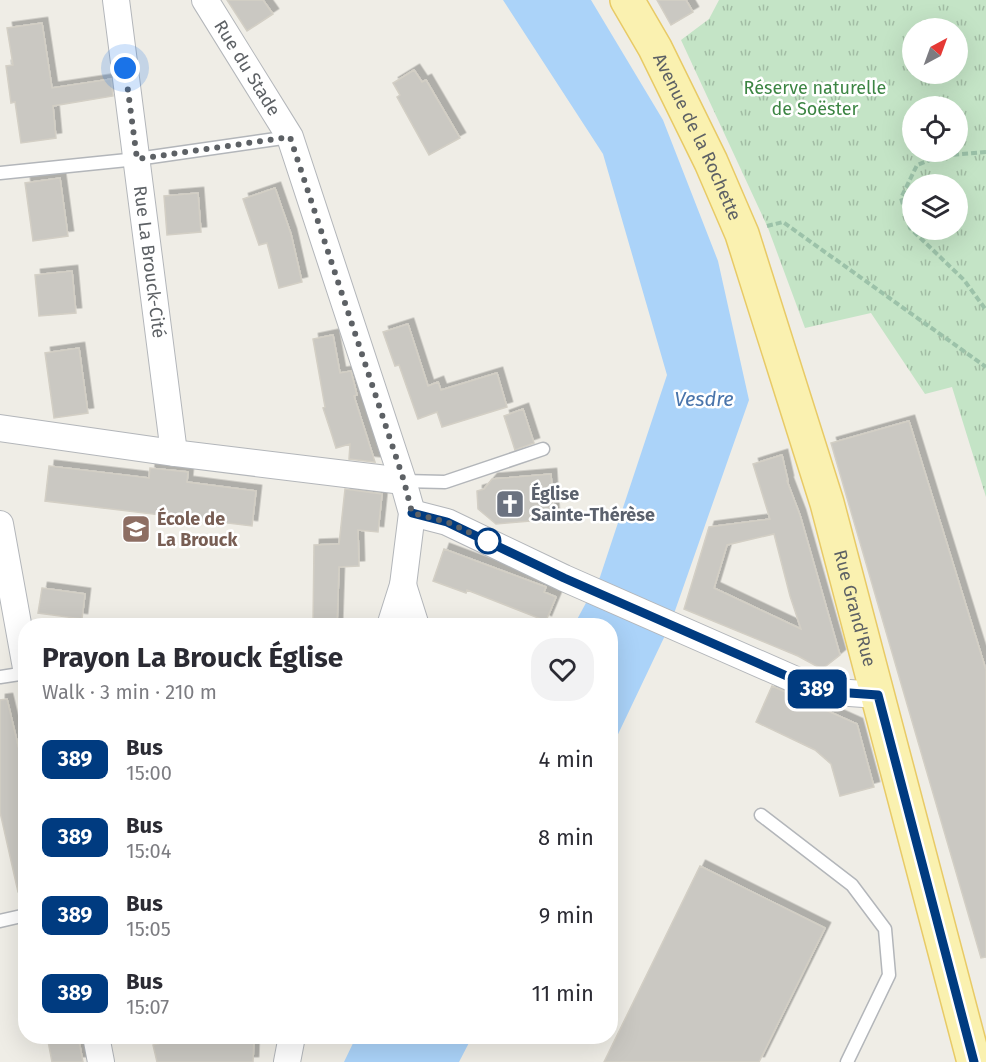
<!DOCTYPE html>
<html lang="en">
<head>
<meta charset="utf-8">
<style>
  body { margin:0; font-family:"Fira Sans",sans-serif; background:#f2f2f3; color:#2b2b33; height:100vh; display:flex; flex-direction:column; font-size:22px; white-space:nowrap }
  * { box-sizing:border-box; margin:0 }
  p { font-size:20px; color:#7c7c81 }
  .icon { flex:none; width:33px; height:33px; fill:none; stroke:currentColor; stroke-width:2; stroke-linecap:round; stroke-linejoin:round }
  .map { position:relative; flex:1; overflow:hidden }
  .panel { position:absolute; left:18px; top:618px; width:600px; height:426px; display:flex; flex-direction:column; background:#fff; border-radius:24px; box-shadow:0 6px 24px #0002 }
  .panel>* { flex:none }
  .badge { padding:0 12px; border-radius:9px; font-size:21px; line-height:39px }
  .needle { width:39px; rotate:41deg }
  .controls { position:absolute; left:902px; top:18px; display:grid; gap:12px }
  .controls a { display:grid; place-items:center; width:66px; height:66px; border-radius:50%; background:#fff; box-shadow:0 6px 24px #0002; font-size:30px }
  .you { position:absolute; width:30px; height:30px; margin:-15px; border:4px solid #fff; border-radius:50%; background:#1a73e8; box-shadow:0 0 0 9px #1a73e833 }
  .map>.badge { position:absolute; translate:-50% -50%; box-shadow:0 0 0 3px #fff }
  .round { display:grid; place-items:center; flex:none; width:63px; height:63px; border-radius:24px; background:#f2f2f3 }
  .headline { display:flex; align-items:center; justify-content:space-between; height:102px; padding:0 24px }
  h1 { font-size:28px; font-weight:700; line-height:45px }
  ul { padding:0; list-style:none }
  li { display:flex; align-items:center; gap:18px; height:78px; padding:0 24px }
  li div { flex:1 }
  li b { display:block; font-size:22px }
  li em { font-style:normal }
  li .badge { min-width:66px; font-weight:700; text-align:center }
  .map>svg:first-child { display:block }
  .park { fill:url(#park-tufts); fill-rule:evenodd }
  .water { fill:#abd3f9 }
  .building { fill:#cac8c2; stroke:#d3cfc5; stroke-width:1.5; fill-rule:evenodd; filter:url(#shadow) }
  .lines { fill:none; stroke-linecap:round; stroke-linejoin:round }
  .service-casing { stroke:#b3b6ba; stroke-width:15 }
  .minor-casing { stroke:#b3b6ba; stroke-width:28 }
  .primary-casing { stroke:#e8ca66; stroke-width:36 }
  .path { stroke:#9cc2a9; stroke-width:4; stroke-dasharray:6 3; stroke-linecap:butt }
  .service { stroke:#fff; stroke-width:12 }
  .minor { stroke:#fff; stroke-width:26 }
  .primary { stroke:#faf1b0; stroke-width:33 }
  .line-casing { stroke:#fff; stroke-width:14 }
  .line { stroke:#003b80; stroke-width:9 }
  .walk { stroke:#5d6165; stroke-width:6; stroke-dasharray:0 10.8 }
  .stop-dot { fill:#fff; stroke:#003b80; stroke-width:3 }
  .labels { text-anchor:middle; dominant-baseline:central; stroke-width:5; stroke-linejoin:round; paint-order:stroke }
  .street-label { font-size:18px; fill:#5d6165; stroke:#fff }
  .park-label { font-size:18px; fill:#3c8543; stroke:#fff }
  .worship-label { font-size:18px; font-weight:bold; fill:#5b616d; stroke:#fff; text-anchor:start }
  .education-label { font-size:18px; font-weight:bold; fill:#785e54; stroke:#fff; text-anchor:start }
  .water-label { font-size:20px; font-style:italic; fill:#4974ab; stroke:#fff }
</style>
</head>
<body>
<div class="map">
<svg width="986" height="1062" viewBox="0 0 986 1062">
  <defs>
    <pattern id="park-tufts" width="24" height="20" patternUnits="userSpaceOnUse" patternTransform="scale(1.5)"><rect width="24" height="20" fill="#c4e4c6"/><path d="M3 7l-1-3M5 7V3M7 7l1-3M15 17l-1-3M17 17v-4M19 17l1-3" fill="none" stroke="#a2bca4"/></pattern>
    <filter id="shadow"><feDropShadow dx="5.5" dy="-5.5" stdDeviation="0" flood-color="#0004"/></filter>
  </defs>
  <rect width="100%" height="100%" fill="#efede6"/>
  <path class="park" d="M719,0H986V497L952,387L925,394L871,313L805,328L768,228L681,40L709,19ZM912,28H957V74H912ZM912,106H957V152H912ZM912,184H957V230H912Z"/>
  <path class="water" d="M503,0H591L663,120L718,261L749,400L670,625L611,749L610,626L574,625L600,577L667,375L603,154Z
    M356,1037V1036L472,1037L459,1062H344Z"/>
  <path class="building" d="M227,0H263L273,14L247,31Z
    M657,0H686L693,12L671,25Z
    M42,23L52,88L111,79L113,96L53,106L56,138L21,143L15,102L11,103L6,66L13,65L7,28Z
    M414,70L422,82L426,80L460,138L429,155L397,97L400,95L393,83Z
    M60,178L68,236L33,241L25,183Z
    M275,188L291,234L302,282L279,288L267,243L259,245L243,199Z
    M198,193L201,232L167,235L164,196Z
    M72,271L76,313L39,316L35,275Z
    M408,324L428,386L438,382L441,390L497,373L507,407L442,427L437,412L418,419L399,365L395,366L383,332Z
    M333,335L340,373L351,371L357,395L354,396L375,462L349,459L350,444L336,448L330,429L323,408L325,407L313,339Z
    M79,348L88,413L54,418L45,353Z
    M523,409L534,443L515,450L504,416Z
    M909,421L986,670V957L981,958L831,443Z
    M782,455L788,481H787L800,515L840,655L822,669L798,656L684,609L709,527L770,519L753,464ZM774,534L790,596L801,629L714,588L727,545Z
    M49,466L149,478L150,468L188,472L187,482L256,491L252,526L45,501Z
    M551,474L554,519L496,524L478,509L477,491L484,489L492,479Z
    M345,489L382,494L378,532L358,530L359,566L339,567L337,626H313L314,545L339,544Z
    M444,549L546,587L544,592L556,597L546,621L467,590L466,593L433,581Z
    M42,588L85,594L82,619L38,613Z
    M772,686L857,724L874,787L840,796L831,764L815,750L756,722Z
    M7,699L26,779V891L18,892L0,812V700Z
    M700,866L825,928L759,1062H604Z
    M47,1036H78L83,1062H52Z
    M191,1036H254L253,1062H157L153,1045Z"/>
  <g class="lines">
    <g class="service-casing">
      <path id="service" d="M0,173L137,159L290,137
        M403,481L445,482L543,449
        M0,677L26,673
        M761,815L852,885L885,929L889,975L847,1062
        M0,921L26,915"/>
    </g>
    <g class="minor-casing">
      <g id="minor">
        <path id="s1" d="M116,0L174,453"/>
        <path id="s2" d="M205,0L290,137L403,481L412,513L403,585L390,626"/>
        <path d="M0,428L174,453L403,481"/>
        <path d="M412,513L447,522L564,578L821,691L878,695"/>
        <path d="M0,524L26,668"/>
        <path d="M403,585L416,626"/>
        <path d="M96,1036L101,1062"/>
        <path d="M287,1062L292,1036"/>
      </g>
    </g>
    <g class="primary-casing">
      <g id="primary">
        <path id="s3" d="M627,0L655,48L711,162L742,234L827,503L974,1062"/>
      </g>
    </g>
    <path class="path" d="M986,152L940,156L917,165L901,198L910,228L964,280L986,310
      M767,226L783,222L986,367"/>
    <use href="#service" class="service"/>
    <use href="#minor" class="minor"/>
    <use href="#primary" class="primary"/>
  </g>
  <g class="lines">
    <g class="line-casing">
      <path id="line" d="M412,513L447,522L564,578L821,691L878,695L974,1062"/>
    </g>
    <use href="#line" class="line"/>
    <path class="walk" d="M125,68L137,159L290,137L404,481L412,513L447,522L488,541"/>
  </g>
  <defs>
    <g id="church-square" transform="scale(1.5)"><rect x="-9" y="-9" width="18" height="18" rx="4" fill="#6b7280" stroke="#fff"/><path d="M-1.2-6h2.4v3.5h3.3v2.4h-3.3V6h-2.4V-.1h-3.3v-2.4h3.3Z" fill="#fff"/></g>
    <g id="school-square" transform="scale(1.5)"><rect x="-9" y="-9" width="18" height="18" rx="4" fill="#8d6e63" stroke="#fff"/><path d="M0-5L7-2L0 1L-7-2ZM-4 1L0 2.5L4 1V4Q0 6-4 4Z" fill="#fff"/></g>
  </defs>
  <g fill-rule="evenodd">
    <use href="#church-square" x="510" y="504"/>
    <use href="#school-square" x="136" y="529"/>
  </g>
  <circle class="stop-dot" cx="488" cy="541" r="12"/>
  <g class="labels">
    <g class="street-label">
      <text stroke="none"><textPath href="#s2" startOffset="80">Rue du Stade</textPath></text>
      <text stroke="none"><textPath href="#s3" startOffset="154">Avenue de la Rochette</textPath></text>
      <text stroke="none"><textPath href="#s1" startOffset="264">Rue La Brouck-Cité</textPath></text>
      <text stroke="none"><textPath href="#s3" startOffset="652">Rue Grand'Rue</textPath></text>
    </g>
    <g class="park-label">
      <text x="815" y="88">Réserve naturelle<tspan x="815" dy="21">de Soëster</tspan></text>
    </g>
    <g class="worship-label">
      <text x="531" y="494">Église<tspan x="531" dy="21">Sainte-Thérèse</tspan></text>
    </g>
    <g class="education-label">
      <text x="157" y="519">École de<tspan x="157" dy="21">La Brouck</tspan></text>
    </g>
    <g class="water-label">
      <text x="704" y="399">Vesdre</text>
    </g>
  </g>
</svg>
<div class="controls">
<a><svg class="needle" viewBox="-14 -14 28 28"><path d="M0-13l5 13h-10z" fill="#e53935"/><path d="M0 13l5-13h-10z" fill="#7c7c81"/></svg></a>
<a><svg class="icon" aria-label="locate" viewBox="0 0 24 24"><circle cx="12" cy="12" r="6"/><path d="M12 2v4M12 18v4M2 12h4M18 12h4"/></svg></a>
<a><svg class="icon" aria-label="layers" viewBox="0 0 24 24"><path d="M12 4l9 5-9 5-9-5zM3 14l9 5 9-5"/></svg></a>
</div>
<div class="you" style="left:125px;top:68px"></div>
<b class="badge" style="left:817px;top:689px;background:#003b80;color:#fff">389</b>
<section class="panel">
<div class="headline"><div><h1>Prayon La Brouck Église</h1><p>Walk · 3 min · 210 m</p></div><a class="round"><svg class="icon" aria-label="heart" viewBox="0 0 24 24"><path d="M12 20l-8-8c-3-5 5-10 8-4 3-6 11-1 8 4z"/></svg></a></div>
<ul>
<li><span class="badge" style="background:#003b80;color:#fff">389</span><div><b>Bus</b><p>15:00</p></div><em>4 min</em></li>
<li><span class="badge" style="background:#003b80;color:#fff">389</span><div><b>Bus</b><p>15:04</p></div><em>8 min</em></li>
<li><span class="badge" style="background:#003b80;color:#fff">389</span><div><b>Bus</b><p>15:05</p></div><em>9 min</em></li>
<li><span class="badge" style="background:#003b80;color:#fff">389</span><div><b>Bus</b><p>15:07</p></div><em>11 min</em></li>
</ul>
</section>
</div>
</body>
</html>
